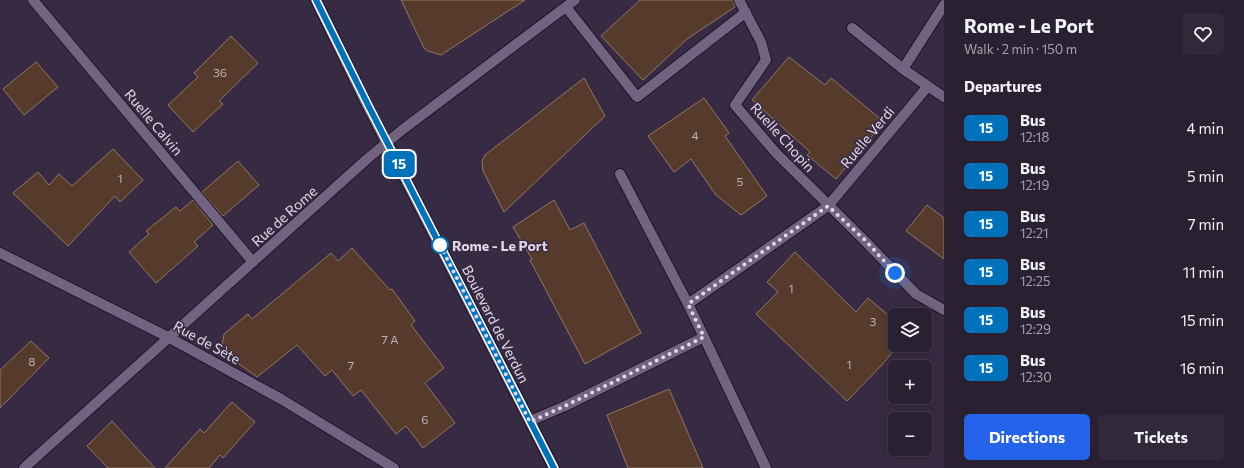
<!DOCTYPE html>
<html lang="en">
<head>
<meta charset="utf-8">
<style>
  body { margin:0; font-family:Commissioner,sans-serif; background:#31283a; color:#f1f3f6; height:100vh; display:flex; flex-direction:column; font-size:15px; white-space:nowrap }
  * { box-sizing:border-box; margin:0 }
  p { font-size:13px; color:#a5a3ac }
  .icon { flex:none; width:22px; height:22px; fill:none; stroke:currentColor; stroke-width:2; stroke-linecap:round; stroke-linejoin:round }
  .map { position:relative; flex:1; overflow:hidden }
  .sheet { display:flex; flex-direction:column; background:#292032; width:300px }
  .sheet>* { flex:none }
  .badge { padding:0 8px; border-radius:6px; font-size:14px; line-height:26px }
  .buttons { position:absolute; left:888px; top:308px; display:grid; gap:8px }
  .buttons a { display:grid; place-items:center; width:44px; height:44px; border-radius:6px; background:#292032; box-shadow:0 2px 10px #0003,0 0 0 1px #453e4d; font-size:20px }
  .you { position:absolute; width:20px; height:20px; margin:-10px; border:3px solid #fff; border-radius:50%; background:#1a73e8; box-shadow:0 0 0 6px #1a73e833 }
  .map>.badge { position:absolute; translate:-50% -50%; box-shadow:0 0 0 2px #fff }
  h2 { padding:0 20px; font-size:15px; line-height:36px }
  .round { display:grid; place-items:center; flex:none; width:42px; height:42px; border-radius:6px; background:#31283a }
  .head { display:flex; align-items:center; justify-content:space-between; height:68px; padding:0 20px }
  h1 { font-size:19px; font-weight:700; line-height:30px }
  .primary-button { display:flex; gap:8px; margin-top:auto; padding:8px 20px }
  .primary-button a { flex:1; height:46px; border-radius:6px; background:#2563eb; color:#fff; font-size:16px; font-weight:700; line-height:46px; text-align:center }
  .primary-button a+a { background:#31283a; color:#f1f3f6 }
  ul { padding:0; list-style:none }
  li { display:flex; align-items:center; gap:12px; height:48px; padding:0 20px }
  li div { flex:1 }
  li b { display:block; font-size:15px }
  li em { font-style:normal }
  li .badge { min-width:44px; font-weight:700; text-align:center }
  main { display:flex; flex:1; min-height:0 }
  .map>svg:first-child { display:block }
  .building { fill:#563b2c; stroke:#957665 }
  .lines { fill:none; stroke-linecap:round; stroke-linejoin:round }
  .service-casing { stroke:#1e1229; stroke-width:12 }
  .minor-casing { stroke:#1e1229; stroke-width:12 }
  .secondary-casing { stroke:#1e1229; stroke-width:12 }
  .service { stroke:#726480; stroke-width:10 }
  .minor { stroke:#726480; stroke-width:10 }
  .secondary { stroke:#726480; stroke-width:10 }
  .line-casing { stroke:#fff; stroke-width:9 }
  .line { stroke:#0072bc; stroke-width:6 }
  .walk { stroke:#e1d9e9; stroke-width:4; stroke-dasharray:0 7.2 }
  .stop-dot { fill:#fff; stroke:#0072bc; stroke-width:2 }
  .labels { text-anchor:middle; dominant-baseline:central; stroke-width:3; stroke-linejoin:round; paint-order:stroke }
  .number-label { font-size:12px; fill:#beb2ba }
  .street-label { font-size:14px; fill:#e1d9e9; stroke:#372b43 }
  .stop-label { font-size:14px; font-weight:bold; fill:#e1d9e9; stroke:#372b43; text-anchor:start }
</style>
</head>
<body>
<main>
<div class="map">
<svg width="944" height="468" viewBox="0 0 944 468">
  <rect width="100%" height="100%" fill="#372b43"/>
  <path class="building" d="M401,0H525L441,55L428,51L424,48Z
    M640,0H733L735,7L687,39L643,80L601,36Z
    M231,36L258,63L219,101L223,104L193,132L168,105L198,77L194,73Z
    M789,57L825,85L831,78L884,122L836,179L807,155L810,152L752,100Z
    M36,62L58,87L24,115L3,89Z
    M584,78L605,116L504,212L483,171L482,161L485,155Z
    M704,98L729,133L725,136L767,196L741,215L716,195L691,159L674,172L648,136Z
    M113,149L143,180L120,202L115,196L68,246L13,193L38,172L49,185L59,174L72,186Z
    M238,161L259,185L223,216L202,192Z
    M193,200L213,225L194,242L198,246L156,283L129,252L149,234L146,231L176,207L180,211Z
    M554,200L570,230L584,223L641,333L585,364L530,260L532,259L513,227Z
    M927,205L944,218V259L906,231Z
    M352,248L390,290L392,289L415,321L411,325L444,368L425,383L455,423L423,448L406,426L396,434L361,390L353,396L332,370L325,376L297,345L257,377L221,351L224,334L248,314L252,319L331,253L338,261Z
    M795,252L856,312L868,298L895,321V349L881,366L847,401L756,314L778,292L767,282Z
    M31,341L49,358L0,408V370Z
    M669,389L703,468H628L607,415Z
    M232,402L255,422L223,458L220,455L209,468H165L200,429L204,433Z
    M112,421L155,468H108L87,446Z"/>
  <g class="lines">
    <g class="service-casing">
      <path id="service" d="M33,0L253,262
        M739,0L761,42L766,60L735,105L776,153L865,241L916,294L944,310
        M566,7L637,97L746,12
        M852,28L903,69L944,97
        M903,69L944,5
        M688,304L828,206L928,86"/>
    </g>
    <g class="minor-casing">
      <path id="minor" d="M620,174L688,304L704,337
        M0,253L168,337L281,399L394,468
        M530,421L565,406L704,337L766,468
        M24,468L367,159L402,130L575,0"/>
    </g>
    <g class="secondary-casing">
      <path id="secondary" d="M316,0L367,105L554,468"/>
    </g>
    <use href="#service" class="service"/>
    <use href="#minor" class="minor"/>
    <use href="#secondary" class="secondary"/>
  </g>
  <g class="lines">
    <g class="line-casing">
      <path id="line" d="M316,0L368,105L554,468"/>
    </g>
    <use href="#line" class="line"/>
    <path class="walk" d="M440,245L437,239L530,422L565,406L704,337L688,304L828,206L865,240L895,273"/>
  </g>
  <circle class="stop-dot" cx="440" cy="245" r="8"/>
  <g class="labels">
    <g class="number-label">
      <text x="220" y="72">36</text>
      <text x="695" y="135">4</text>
      <text x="120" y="178">1</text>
      <text x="740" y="181">5</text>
      <text x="791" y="288">1</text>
      <text x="873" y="321">3</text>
      <text x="390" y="339">7 A</text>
      <text x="32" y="361">8</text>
      <text x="849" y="364">1</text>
      <text x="351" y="365">7</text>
      <text x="425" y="419">6</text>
    </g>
    <g class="street-label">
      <text transform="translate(154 122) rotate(50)">Ruelle Calvin</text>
      <text transform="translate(783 137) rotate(48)">Ruelle Chopin</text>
      <text transform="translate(867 137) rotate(-50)">Ruelle Verdi</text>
      <text transform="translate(284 216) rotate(-42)">Rue de Rome</text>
      <text transform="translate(496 324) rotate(63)">Boulevard de Verdun</text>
      <text transform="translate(207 342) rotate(29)">Rue de Sète</text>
    </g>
    <g class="stop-label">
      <text x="452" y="245">Rome - Le Port</text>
    </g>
  </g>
</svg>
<div class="buttons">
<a><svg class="icon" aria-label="layers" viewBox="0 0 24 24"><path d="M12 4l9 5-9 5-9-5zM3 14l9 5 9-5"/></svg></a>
<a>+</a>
<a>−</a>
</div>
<div class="you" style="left:895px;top:273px"></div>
<b class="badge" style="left:399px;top:164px;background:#0072bc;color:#fff">15</b>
</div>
<section class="sheet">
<div class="head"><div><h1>Rome - Le Port</h1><p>Walk · 2 min · 150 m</p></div><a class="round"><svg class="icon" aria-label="heart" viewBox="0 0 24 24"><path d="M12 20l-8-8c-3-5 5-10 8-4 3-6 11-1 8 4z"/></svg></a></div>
<h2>Departures</h2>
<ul>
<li><span class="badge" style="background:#0072bc;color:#fff">15</span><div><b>Bus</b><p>12:18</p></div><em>4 min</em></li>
<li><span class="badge" style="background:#0072bc;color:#fff">15</span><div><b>Bus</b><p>12:19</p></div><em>5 min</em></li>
<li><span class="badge" style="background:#0072bc;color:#fff">15</span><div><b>Bus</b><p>12:21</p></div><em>7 min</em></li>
<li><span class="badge" style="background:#0072bc;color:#fff">15</span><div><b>Bus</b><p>12:25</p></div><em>11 min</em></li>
<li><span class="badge" style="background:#0072bc;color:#fff">15</span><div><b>Bus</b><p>12:29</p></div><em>15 min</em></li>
<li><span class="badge" style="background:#0072bc;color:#fff">15</span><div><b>Bus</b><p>12:30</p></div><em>16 min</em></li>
</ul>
<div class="primary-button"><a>Directions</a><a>Tickets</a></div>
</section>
</main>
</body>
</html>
